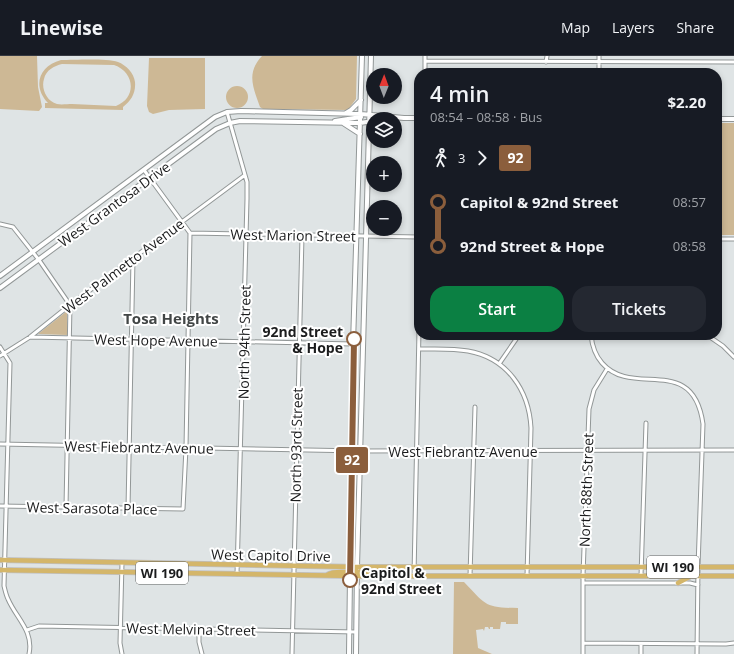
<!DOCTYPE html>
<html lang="en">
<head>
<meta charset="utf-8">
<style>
  body { margin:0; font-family:"Open Sans",sans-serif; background:#242831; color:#f1f3f6; height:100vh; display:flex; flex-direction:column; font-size:15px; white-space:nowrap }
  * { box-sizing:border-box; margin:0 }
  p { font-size:13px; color:#9ea1a6 }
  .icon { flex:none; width:22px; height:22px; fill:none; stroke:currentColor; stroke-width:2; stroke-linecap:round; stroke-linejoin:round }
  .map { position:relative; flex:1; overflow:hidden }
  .side { position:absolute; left:414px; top:12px; width:308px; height:272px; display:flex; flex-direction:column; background:#171b24; border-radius:16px; box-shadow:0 2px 6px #0003 }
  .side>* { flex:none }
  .badge { padding:0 8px; border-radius:3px; font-size:14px; line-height:26px }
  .needle { width:26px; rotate:1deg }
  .controls { position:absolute; left:366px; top:12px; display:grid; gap:8px }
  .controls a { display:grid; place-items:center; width:36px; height:36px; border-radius:50%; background:#171b24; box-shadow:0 2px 6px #0003; font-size:20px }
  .map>.badge { position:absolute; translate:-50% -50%; box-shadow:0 0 0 2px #fff }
  .legs { display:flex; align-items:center; gap:6px; height:44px; padding:0 16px; font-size:13px }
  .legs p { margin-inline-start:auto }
  .headline { display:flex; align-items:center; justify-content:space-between; height:68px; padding:0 16px }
  h1 { font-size:22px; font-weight:600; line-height:30px }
  .cta { display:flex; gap:8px; margin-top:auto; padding:8px 16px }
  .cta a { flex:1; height:46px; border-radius:16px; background:#0b8043; color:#fff; font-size:16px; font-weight:600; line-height:46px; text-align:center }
  .cta a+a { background:#242831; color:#f1f3f6 }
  ul { padding:0 16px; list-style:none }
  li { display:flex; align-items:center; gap:14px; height:44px; font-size:15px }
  li i { display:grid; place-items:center; width:6px; height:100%; margin:0 5px; background:currentColor }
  li i::after { content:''; width:10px; height:10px; margin:-5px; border:3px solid; border-radius:50%; background:#171b24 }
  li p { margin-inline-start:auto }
  li:first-child i { background:linear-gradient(#0000 50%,currentColor 0) }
  li:last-child i { background:linear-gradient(currentColor 50%,#0000 0) }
  header { display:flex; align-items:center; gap:24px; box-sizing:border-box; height:56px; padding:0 20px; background:#171b24; border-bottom:1px solid #363941 }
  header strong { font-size:19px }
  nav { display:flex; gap:22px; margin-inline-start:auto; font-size:14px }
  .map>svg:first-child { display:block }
  .green { fill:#cdb895; fill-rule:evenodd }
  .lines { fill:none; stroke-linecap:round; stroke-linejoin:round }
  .street-casing { stroke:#929797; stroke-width:5 }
  .secondary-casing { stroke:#929797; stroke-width:6 }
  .primary-casing { stroke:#bfbfc0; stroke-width:6 }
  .street { stroke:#fff; stroke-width:3 }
  .secondary { stroke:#fff; stroke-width:4 }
  .primary { stroke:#d4b66a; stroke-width:4.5 }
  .line-1-casing { stroke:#fff; stroke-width:9 }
  .line-1 { stroke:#8b5e3c; stroke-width:6 }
  .stop-1-dot { fill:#fff; stroke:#8b5e3c; stroke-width:2 }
  .labels { text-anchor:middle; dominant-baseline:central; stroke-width:4; stroke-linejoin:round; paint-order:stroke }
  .shield { fill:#fff; stroke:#5f6061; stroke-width:1 }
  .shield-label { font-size:13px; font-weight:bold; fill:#1b1c1d }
  .street-label { font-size:14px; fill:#1b1c1d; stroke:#fff }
  .stop-label { font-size:14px; font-weight:bold; fill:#1b1c1d; stroke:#fff; text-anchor:end }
  .neighbourhood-label { font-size:15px; font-weight:bold; fill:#424646; stroke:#fff }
</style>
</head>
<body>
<header>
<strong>Linewise</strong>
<nav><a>Map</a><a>Layers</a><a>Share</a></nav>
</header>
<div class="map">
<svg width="734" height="598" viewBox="0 0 734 598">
  <rect width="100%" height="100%" fill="#dfe4e5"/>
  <path class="green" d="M0,0H37L38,31L42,51L39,55L0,53Z
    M262,0H357L356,43L350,51L351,52L349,54L263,53L260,51C253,31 246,17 262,0Z
    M149,2H205V53L169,54L153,58L149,56L147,50Z
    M61,4C75,4 106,2 118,6C126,9 134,17 135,26C136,37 131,45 123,51V54L45,52V47H48C32,30 39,10 61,4ZM62,8L114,9C135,16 137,42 116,50C101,49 87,49 72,48C68,48 61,49 57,48C46,45 41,32 44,23C46,14 54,10 62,8Z
    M226 41a11 11 0 1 1 22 0a11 11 0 1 1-22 0Z
    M717,67H734V179H717Z
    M67,255V279L38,278Z
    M454,526H464C486,549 485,552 518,552V568H506V566H501L500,573H493V571H490V573H489L488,571H485L484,575L483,573L476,574L478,592L492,598H453Z"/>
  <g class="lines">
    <g class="street-casing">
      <path id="street" d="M425,5L734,6
        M546,6L547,0
        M425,17V0
        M599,17V0
        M227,56L247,126V143L237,518
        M0,168L13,171L39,204L70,249L66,451
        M190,177L419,181
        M717,183H734
        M591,279C592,289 595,299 602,307C633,343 693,296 703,368L698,511L697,598
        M707,279L723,290L734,301
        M30,281L353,288
        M0,291L10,307L4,530C5,534 6,539 8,543C16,562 34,575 29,598
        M419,293C435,293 452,292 468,295C507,302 529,334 531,372L527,520
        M0,300L30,281L70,249L245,119
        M499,308L519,279
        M0,388L361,395L734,394
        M0,450L183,453L186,392L190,177L144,114
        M128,452L133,203
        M414,520L419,274
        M470,520L475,351
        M641,520L646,367
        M583,527H690L698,529
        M199,573V586L202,598
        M27,574L39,570L356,576
        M583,587L726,588L734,587
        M122,598L120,587L122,507
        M292,598L302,180
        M583,598V520L589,353L594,334L607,313
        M641,598V588"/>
    </g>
    <g class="secondary-casing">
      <path id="secondary" d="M346,57L351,54L361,44
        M717,63H734
        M335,65L361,61
        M343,67L360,78
        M0,220L215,61L227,56L241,55L361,58L404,62H419
        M0,232L216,73L230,67L240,65L360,67L373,65
        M349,598L353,288L362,0
        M356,598L357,511L371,0"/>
    </g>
    <g class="primary-casing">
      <path id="primary" d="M0,504L357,511H734
        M0,514L357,520H734
        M327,519C336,513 348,519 356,513
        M351,519L357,516L389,515L392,511
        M678,527L689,521"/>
    </g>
    <use href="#street" class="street"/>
    <use href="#secondary" class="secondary"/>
    <use href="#primary" class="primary"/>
  </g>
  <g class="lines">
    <g class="line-1-casing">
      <path id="line-1" d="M350,524L354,283"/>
    </g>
    <use href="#line-1" class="line-1"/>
  </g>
  <g class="stop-1-dot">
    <circle cx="354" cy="283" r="7"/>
    <circle cx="350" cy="524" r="7"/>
  </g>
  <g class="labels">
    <g class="shield">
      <rect x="647" y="500" width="52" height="22" rx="3"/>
      <rect x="136" y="506" width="52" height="22" rx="3"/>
    </g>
    <g class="shield-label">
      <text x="673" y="511">WI 190</text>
      <text x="162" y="517">WI 190</text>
    </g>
    <g class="street-label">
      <text transform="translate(114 148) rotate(-36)">West Grantosa Drive</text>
      <text transform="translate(293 179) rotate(1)">West Marion Street</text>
      <text transform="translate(123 210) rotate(-37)">West Palmetto Avenue</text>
      <text transform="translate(156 284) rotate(1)">West Hope Avenue</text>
      <text transform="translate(244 286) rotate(-89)">North 94th Street</text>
      <text transform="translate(296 389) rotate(-89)">North 93rd Street</text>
      <text transform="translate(139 391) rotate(1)">West Fiebrantz Avenue</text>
      <text x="463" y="395">West Fiebrantz Avenue</text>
      <text transform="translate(586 434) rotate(-88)">North 88th Street</text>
      <text transform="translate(92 452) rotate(1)">West Sarasota Place</text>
      <text transform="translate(271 499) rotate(1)">West Capitol Drive</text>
      <text transform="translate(191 573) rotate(1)">West Melvina Street</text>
    </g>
    <g class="stop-label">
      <text x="343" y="275">92nd Street<tspan x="343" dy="16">&amp; Hope</tspan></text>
      <text x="361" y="516" text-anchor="start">Capitol &amp;<tspan x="361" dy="16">92nd Street</tspan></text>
    </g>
    <g class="neighbourhood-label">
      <text x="171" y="262">Tosa Heights</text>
    </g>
  </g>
</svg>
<div class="controls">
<a><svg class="needle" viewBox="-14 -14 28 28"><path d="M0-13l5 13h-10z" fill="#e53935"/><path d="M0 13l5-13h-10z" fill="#9ea1a6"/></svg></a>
<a><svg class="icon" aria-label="layers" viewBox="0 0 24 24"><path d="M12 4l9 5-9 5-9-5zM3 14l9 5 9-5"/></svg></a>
<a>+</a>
<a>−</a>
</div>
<b class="badge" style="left:352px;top:404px;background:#8b5e3c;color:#fff">92</b>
<section class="side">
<div class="headline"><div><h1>4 min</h1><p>08:54 – 08:58 · Bus</p></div><b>$2.20</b></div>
<div class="legs"><svg class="icon" aria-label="walk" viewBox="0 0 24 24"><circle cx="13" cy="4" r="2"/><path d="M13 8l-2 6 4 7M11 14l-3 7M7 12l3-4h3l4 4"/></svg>3<svg class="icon" aria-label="forward" viewBox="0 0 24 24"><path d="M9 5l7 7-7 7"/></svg><b class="badge" style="background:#8b5e3c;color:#fff">92</b></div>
<ul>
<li><i style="color:#8b5e3c"></i><b>Capitol &amp; 92nd Street</b><p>08:57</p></li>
<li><i style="color:#8b5e3c"></i><b>92nd Street &amp; Hope</b><p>08:58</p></li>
</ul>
<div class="cta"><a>Start</a><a>Tickets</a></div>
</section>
</div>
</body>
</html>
